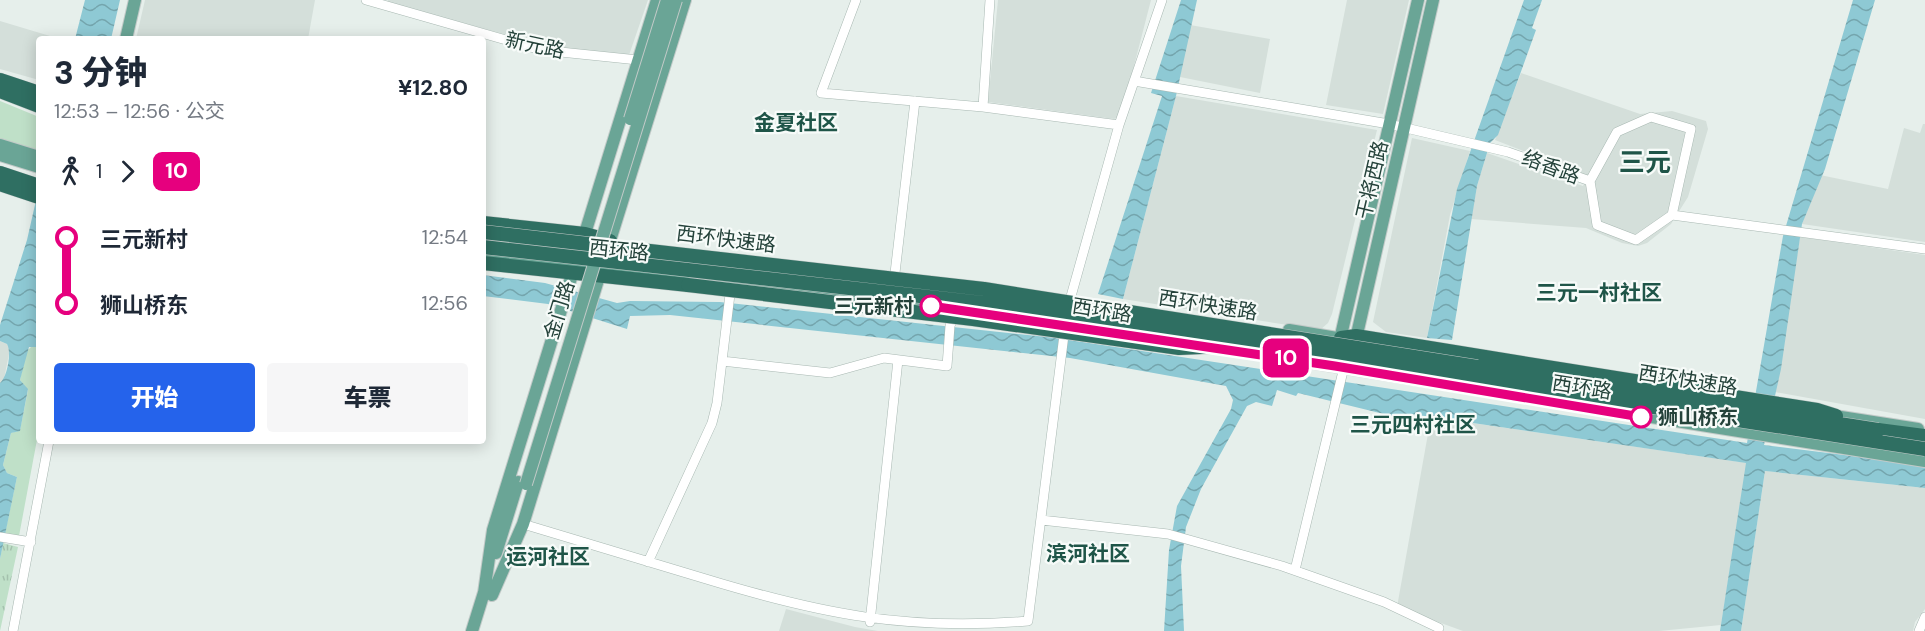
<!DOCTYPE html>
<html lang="zh">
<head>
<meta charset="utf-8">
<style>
  body { margin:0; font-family:"DM Sans","Noto Sans SC",sans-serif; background:#f6f6f7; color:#1f2937; height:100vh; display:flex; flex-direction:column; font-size:22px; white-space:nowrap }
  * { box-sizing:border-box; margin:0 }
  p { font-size:20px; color:#747a83 }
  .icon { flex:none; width:33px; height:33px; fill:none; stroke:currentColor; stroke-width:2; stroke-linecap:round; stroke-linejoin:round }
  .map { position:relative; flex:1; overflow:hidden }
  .drawer { position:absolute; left:36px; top:36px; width:450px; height:408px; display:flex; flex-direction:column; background:#fff; border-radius:6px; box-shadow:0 3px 15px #0003 }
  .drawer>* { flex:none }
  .badge { padding:0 12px; border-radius:9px; font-size:21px; line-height:39px }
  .map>.badge { position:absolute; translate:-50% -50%; box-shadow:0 0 0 3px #fff }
  .legs { display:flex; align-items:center; gap:9px; height:66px; padding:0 18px; font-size:20px }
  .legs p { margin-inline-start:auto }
  .overview { display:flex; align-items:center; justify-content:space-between; height:102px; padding:0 18px }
  h1 { font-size:33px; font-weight:800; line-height:45px }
  .button { display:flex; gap:12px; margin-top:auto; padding:12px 18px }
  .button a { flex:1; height:69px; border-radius:6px; background:#2563eb; color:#fff; font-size:24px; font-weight:800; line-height:69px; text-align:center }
  .button a+a { background:#f6f6f7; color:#1f2937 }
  ul { padding:0 18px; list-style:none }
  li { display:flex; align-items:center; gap:21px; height:66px; font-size:22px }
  li i { display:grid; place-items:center; width:9px; height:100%; margin:0 8px; background:currentColor }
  li i::after { content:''; width:15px; height:15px; margin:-8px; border:4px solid; border-radius:50%; background:#fff }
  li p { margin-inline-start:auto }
  li:first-child i { background:linear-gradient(#0000 50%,currentColor 0) }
  li:last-child i { background:linear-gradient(currentColor 50%,#0000 0) }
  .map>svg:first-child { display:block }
  .built { fill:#d4dfda }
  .green { fill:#bfe0c8 }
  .park { fill:url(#park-tufts) }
  .water { fill:url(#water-waves) }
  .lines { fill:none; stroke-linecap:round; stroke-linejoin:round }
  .minor-casing { stroke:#a8b8b2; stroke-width:10 }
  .major-casing { stroke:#c2cac8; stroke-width:14 }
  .highway-casing { stroke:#c2cac8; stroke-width:15 }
  .minor { stroke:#fff; stroke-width:9 }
  .major { stroke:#6aa596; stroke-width:12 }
  .highway { stroke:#2f6f62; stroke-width:14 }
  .major-bridge-casing { stroke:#c2cac8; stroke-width:14; stroke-linecap:butt }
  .highway-bridge-casing { stroke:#c2cac8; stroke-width:15; stroke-linecap:butt }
  .major-bridge { stroke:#6aa596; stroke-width:12 }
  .highway-bridge { stroke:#2f6f62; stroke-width:14 }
  .line-1-casing { stroke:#fff; stroke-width:14 }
  .line-1 { stroke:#e6007e; stroke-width:9 }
  .stop-1-dot { fill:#fff; stroke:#e6007e; stroke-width:3 }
  .labels { text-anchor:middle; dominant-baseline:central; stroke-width:4.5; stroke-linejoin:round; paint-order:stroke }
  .street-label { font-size:20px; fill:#24423a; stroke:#f7fbf9 }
  .stop-label { font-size:20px; font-weight:bold; fill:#24423a; stroke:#f7fbf9; text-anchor:end }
  .neighbourhood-label { font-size:21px; font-weight:bold; fill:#1f5548; stroke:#f7fbf9 }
  .district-label { font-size:26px; font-weight:bold; fill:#1f5548; stroke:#f7fbf9 }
</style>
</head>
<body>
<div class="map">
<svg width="1925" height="631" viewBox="0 0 1925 631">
  <defs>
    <pattern id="park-tufts" width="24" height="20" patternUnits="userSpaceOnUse" patternTransform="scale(1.5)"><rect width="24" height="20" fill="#bfe0c8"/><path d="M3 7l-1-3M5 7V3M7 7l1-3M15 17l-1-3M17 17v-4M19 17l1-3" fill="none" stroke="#a4c1ad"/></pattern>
    <pattern id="water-waves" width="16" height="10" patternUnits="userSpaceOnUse" patternTransform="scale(1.5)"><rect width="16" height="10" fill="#8ec9d4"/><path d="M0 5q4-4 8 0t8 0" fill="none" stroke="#74a5ad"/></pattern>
  </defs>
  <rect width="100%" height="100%" fill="#e6efeb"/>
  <path class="built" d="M145,0H315L308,39H136Z
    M388,0H648L628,58L580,55L387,2Z
    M998,0H1151L1121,116L1114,119L988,102Z
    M1347,0H1409L1383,114L1326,105Z
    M0,21L60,39H39V80L0,69Z
    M1190,25L1270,39L1260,93L1180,77Z
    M1521,73L1640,114L1672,111L1706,121L1708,129L1688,197L1671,224L1647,243L1638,246L1622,243L1586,228L1471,219L1477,186L1487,153L1583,186L1588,176L1495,140Z
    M1176,96L1377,130L1332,314L1328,323L1320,330L1123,299Z
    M1923,124H1925V242L1802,224L1820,175L1888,189L1904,128L1920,133Z
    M1412,138L1470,151L1450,215L1427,338L1386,332L1373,322Z
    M1800,237L1925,255V419L1775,392Z
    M0,341L7,344L10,349L4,379L0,383Z
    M1431,417L1747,463L1721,625L1659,631H1463L1397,607Z
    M1765,471L1925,488V609L1915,622L1913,631H1741Z
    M786,609L855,627L878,631H779Z"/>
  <path class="green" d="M0,101L39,117V151L0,140Z
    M33,345L39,347V429L19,536L5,533L17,477L7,473L3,465L11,433L20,430L28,390L20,380L26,352Z"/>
  <path class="park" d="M3,543L18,547L0,631V559Z"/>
  <path class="water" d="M85,0H120L111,39H75Z
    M1181,0H1197L1176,96L1123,299L1098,294L1162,96L1151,93Z
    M1524,0H1542L1532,28L1536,30L1498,135L1490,143L1477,186L1452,340L1427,338L1457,189Z
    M1853,0H1875L1825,169L1802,224L1781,369L1764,445L1925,465V488L1765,471L1741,631H1720L1746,463L1411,414L1392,416L1298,393L1296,396L1277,390L1272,406L1256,402L1247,406L1201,489L1186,527L1181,566L1184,631H1164L1169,550L1177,506L1231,409L1233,400L1226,386L1070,358L670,315L630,316L627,329L548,304L483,296V275L545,283L617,303L630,301L720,302L1056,338L1747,443L1783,236Z
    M39,187V347H29L20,380L28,389L20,431L11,433L3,465L7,473L17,477L0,559V383C7,377 12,353 7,344L0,341V325L27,240Z"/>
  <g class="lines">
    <g class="minor-casing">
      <path id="minor" d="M366,0L541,50L638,60
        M856,0L821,93L983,107L1119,125
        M1134,81L1389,124L1508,152L1590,181L1597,225L1636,240L1672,215L1925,249
        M983,107L990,0
        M1590,181L1617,132L1651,117L1691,129L1672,215
        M895,273L915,101
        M1068,307L1119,125L1162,0
        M722,361L830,373L884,358L947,366L950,326L955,311
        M1041,520L1168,534L1282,566L1384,602L1439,628
        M523,524C584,542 645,561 706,579C821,614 907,631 1028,621L1065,327
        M0,537L31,542
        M648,562L712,423L717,403L731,286
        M1295,570L1344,367
        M870,622L898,360
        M13,631L49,441
        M1919,631L1925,617"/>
    </g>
    <g class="major-casing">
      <path id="major" d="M126,39L135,0
        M0,145L39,157
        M0,155L39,167
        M582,243L657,0
        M607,250L685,0
        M483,255L981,312L1130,334
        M1289,330L1349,340
        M1355,343L1433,0
        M1339,344L1418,0
        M1215,347L1925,461
        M1828,415L1918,429
        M496,553L518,482
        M484,593L493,530L575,265
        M492,595L523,524L602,267
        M472,631L486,586"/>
    </g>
    <g class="highway-casing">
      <path id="highway" d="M0,80L39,93
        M0,91L39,106
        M0,173L39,186
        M0,184L39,197
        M483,223L585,234L610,241
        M483,263L688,285
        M1341,338L1356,336L1485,357
        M1878,430L1925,436"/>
    </g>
    <use href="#minor" class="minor"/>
    <use href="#major" class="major"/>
    <use href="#highway" class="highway"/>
    <g class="major-bridge-casing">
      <path id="major-bridge" d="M630,119L667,0
        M526,484L676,0"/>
    </g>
    <g class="highway-bridge-casing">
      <path id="highway-bridge" d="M483,232L984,289L1878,430
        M483,247L982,303L1925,449
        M688,285L973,319L1179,348L1225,346
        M1485,357L1817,410L1836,416"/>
    </g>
    <use href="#major-bridge" class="major-bridge"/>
    <use href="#highway-bridge" class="highway-bridge"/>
  </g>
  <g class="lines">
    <g class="line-1-casing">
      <path id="line-1" d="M931,306L1335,366L1641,417"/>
    </g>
    <use href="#line-1" class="line-1"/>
  </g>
  <g class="stop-1-dot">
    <circle cx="931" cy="306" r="10"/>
    <circle cx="1641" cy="417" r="10"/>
  </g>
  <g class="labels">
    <g class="street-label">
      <text transform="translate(535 45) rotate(12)">新元路</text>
      <text transform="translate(1551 167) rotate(20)">络香路</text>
      <text transform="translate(1372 180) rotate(-77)">干将西路</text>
      <text transform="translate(726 239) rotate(7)">西环快速路</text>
      <text transform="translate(619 250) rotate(6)">西环路</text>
      <text transform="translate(1208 305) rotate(9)">西环快速路</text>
      <text transform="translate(559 310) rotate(-73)">金门路</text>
      <text transform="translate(1102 310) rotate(9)">西环路</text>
      <text transform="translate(1688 380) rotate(9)">西环快速路</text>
      <text transform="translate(1582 387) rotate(9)">西环路</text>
    </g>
    <g class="stop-label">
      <text x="914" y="306">三元新村</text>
      <text x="1658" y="417" text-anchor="start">狮山桥东</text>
    </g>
    <g class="neighbourhood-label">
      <text x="796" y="123">金夏社区</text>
      <text x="1599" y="293">三元一村社区</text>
      <text x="1413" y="425">三元四村社区</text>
      <text x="1088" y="554">滨河社区</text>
      <text x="548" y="557">运河社区</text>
    </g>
    <g class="district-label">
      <text x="1645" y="162">三元</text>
    </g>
  </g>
</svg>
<b class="badge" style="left:1286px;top:358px;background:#e6007e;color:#fff">10</b>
<section class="drawer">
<div class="overview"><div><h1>3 分钟</h1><p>12:53 – 12:56 · 公交</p></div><b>¥12.80</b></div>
<div class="legs"><svg class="icon" aria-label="walk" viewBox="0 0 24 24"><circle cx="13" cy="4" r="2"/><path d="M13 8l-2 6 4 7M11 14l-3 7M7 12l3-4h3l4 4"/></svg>1<svg class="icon" aria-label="forward" viewBox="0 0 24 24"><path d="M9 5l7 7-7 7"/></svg><b class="badge" style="background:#e6007e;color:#fff">10</b></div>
<ul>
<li><i style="color:#e6007e"></i><b>三元新村</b><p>12:54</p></li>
<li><i style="color:#e6007e"></i><b>狮山桥东</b><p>12:56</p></li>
</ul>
<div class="button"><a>开始</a><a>车票</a></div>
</section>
</div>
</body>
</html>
